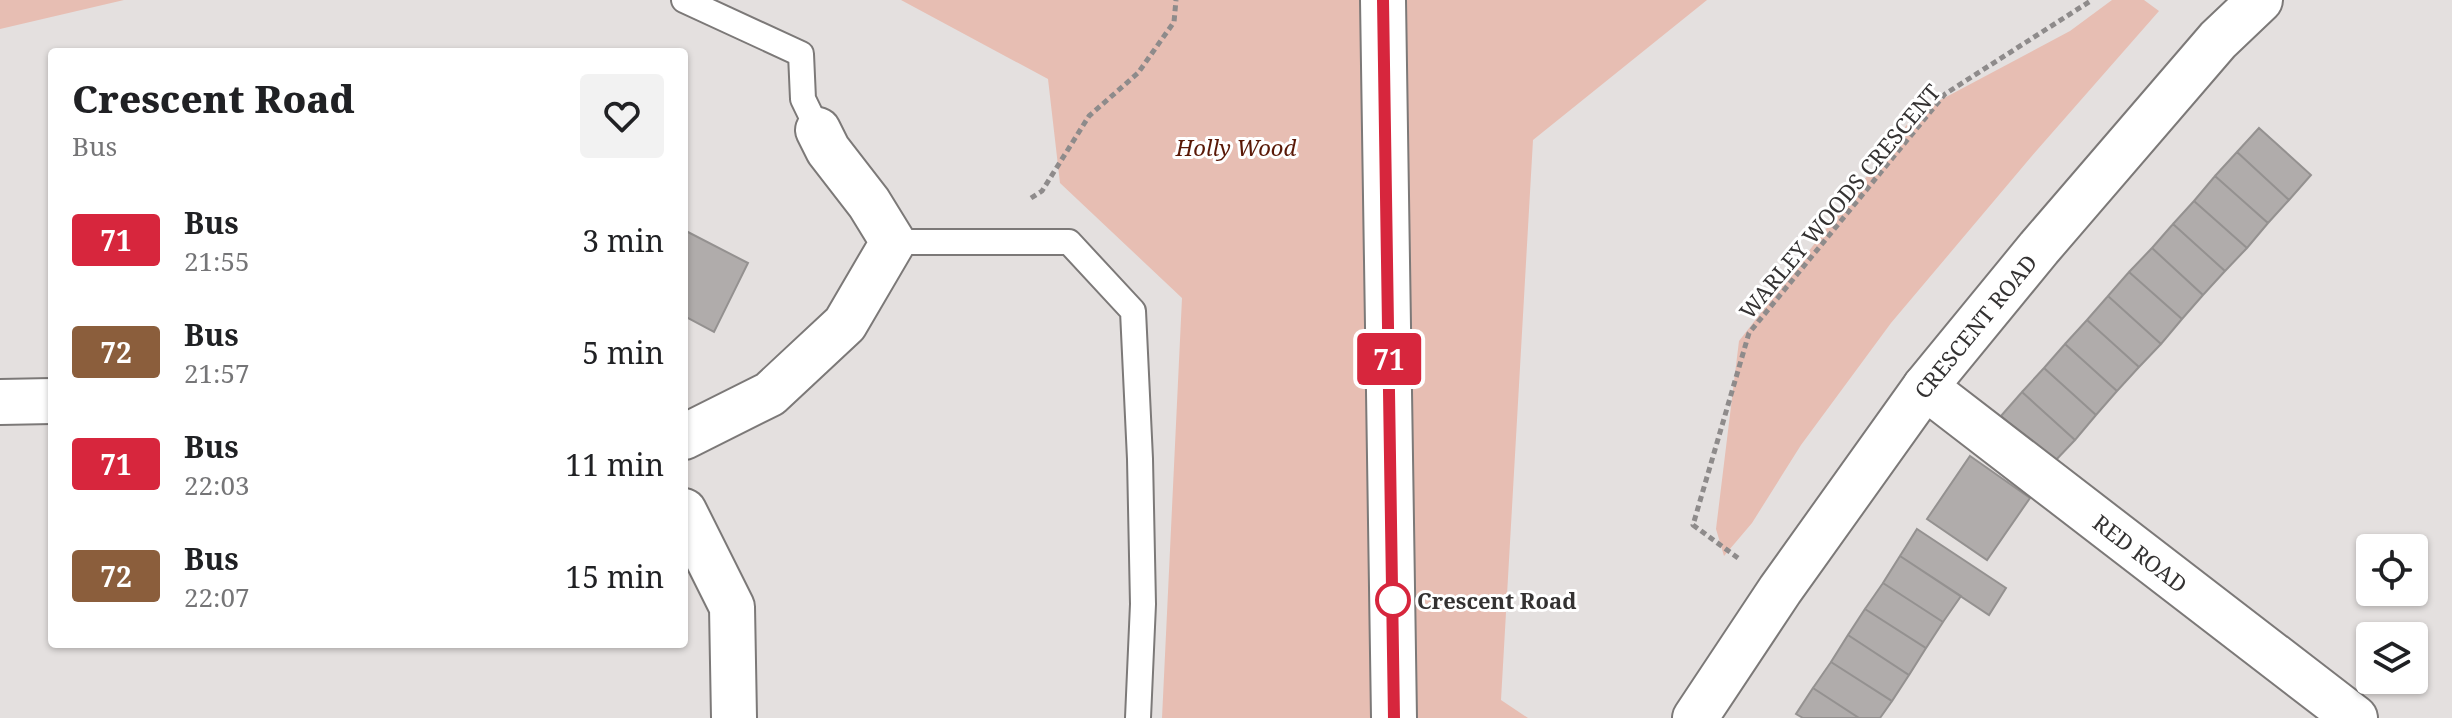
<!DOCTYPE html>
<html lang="en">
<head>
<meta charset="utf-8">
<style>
  body { margin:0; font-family:"Noto Serif",serif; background:#f2f2f2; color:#202124; height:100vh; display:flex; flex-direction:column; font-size:30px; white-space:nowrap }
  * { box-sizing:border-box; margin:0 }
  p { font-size:26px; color:#757577 }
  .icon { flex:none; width:44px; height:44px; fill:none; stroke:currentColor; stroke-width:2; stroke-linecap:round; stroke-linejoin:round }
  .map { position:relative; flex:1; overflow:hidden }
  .panel { position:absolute; left:48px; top:48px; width:640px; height:600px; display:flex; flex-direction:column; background:#fff; border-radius:8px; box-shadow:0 2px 6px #0004 }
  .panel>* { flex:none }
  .badge { padding:0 16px; border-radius:6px; font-size:28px; line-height:52px }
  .fabs { position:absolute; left:2356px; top:534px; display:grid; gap:16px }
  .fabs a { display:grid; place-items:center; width:72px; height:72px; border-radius:8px; background:#fff; box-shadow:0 2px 6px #0004; font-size:40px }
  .map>.badge { position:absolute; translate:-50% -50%; box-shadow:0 0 0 4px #fff }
  .round { display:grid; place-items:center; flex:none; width:84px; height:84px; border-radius:8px; background:#f2f2f2 }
  .overview { display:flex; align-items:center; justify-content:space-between; height:136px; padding:0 24px }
  h1 { font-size:38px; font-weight:800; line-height:60px }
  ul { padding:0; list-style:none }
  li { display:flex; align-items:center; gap:24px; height:112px; padding:0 24px }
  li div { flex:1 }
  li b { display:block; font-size:30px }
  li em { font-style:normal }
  li .badge { min-width:88px; font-weight:700; text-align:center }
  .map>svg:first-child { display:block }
  .green { fill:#e7beb3 }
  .building { fill:#b0acab; stroke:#949190; stroke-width:2 }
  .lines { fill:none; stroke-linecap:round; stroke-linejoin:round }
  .lane-casing { stroke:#7c7978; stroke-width:28 }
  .street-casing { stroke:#7c7978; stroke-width:48 }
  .path { stroke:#8e8b8b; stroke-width:5; stroke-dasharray:6 4; stroke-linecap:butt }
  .lane { stroke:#fff; stroke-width:24 }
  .street { stroke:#fff; stroke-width:44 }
  .line-casing { stroke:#fff; stroke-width:18 }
  .line { stroke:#d7263d; stroke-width:12 }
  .stop-dot { fill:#fff; stroke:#d7263d; stroke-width:4 }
  .labels { text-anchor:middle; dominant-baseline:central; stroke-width:6; stroke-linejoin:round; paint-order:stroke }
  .park-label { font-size:22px; font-style:italic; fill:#591806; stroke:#fff }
  .street-label { font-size:22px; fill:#343232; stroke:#fff }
  .stop-label { font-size:22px; font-weight:bold; fill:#343232; stroke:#fff; text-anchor:start }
</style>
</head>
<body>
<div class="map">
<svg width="2452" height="718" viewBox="0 0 2452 718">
  <rect width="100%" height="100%" fill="#e4e0df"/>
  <path class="green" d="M0,0H124L0,29Z
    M901,0H1707L1533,140L1501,700L1528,718H1162L1182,298L1060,183L1048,79Z
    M2112,0H2144L2159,11L2031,157L1891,323L1801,445L1752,523L1724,556L1716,529L1739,341L1916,113L2070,31Z"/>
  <path class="building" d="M2259,128L2311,175L2289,200L2237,152Z
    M2237,152L2289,200L2268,223L2215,176Z
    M2215,176L2268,223L2247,248L2194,201Z
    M2194,201L2247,248L2225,271L2173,224Z
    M2173,224L2225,271L2203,295L2152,248Z
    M684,230L748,263L714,332L684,316Z
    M2152,248L2203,295L2182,319L2129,272Z
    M2129,272L2182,319L2161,344L2108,296Z
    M2108,296L2161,344L2139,367L2087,320Z
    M2087,320L2139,367L2117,391L2065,344Z
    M2065,344L2117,391L2096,415L2044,368Z
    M2044,368L2096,415L2075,440L2022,392Z
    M2022,392L2075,440L2053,463L2001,416Z
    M1970,456L2030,498L1987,560L1927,519Z
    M1917,529L2006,588L1989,615L1900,556Z
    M1900,556L1961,596L1943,622L1883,583Z
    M1883,583L1943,622L1926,648L1865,609Z
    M1865,609L1926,648L1909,675L1848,635Z
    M1848,635L1909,675L1892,701L1831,662Z
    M1831,662L1892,701L1880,718H1859L1813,688Z
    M1813,688L1859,718H1803L1796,714Z"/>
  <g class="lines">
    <g class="lane-casing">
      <path id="lane" d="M684,0L801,54L803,99L818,130
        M893,242H1069L1133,311L1140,459L1143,604L1138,718"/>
    </g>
    <g class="street-casing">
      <g id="street">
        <path d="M1383,0L1394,718"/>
        <path id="s1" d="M1925,387L2355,718"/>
        <path d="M0,402L52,401"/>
        <path d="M684,437L770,394L845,324L893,242L869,203L828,150L818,130"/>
        <path d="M684,511L732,607L734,718"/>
        <path id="s2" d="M1695,718L1780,590L1925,387L2039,248L2218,40L2260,0"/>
      </g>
    </g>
    <path class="path" d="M1031,198L1042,191L1089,116L1138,73L1174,22L1176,0
      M1738,558L1693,525L1749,333L1945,94L2092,0"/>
    <use href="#lane" class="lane"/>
    <use href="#street" class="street"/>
  </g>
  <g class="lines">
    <g class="line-casing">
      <path id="line" d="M1383,0L1394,718"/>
    </g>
    <use href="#line" class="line"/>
  </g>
  <circle class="stop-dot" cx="1393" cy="600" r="16"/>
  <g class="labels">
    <g class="park-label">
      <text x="1236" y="147">Holly Wood</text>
    </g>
    <g class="street-label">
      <text transform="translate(1839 201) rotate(-50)">WARLEY WOODS CRESCENT</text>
      <text stroke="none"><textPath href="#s2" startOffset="482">CRESCENT ROAD</textPath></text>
      <text stroke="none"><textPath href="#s1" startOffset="272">RED ROAD</textPath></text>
    </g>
    <g class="stop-label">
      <text x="1417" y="600">Crescent Road</text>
    </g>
  </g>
</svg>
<div class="fabs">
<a><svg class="icon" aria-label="locate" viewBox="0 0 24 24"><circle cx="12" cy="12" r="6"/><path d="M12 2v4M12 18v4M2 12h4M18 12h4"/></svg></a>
<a><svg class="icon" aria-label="layers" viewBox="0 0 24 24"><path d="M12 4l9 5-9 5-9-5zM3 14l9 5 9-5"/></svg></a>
</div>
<b class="badge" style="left:1389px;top:359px;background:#d7263d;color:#fff">71</b>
<section class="panel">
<div class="overview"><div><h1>Crescent Road</h1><p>Bus</p></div><a class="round"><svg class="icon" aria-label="heart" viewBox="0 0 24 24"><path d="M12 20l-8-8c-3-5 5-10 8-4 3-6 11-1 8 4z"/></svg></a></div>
<ul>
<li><span class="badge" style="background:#d7263d;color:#fff">71</span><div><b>Bus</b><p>21:55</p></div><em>3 min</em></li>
<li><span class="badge" style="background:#8b5e3c;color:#fff">72</span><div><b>Bus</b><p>21:57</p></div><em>5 min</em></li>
<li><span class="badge" style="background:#d7263d;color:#fff">71</span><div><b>Bus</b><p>22:03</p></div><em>11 min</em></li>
<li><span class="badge" style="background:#8b5e3c;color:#fff">72</span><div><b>Bus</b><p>22:07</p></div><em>15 min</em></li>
</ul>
</section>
</div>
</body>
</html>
